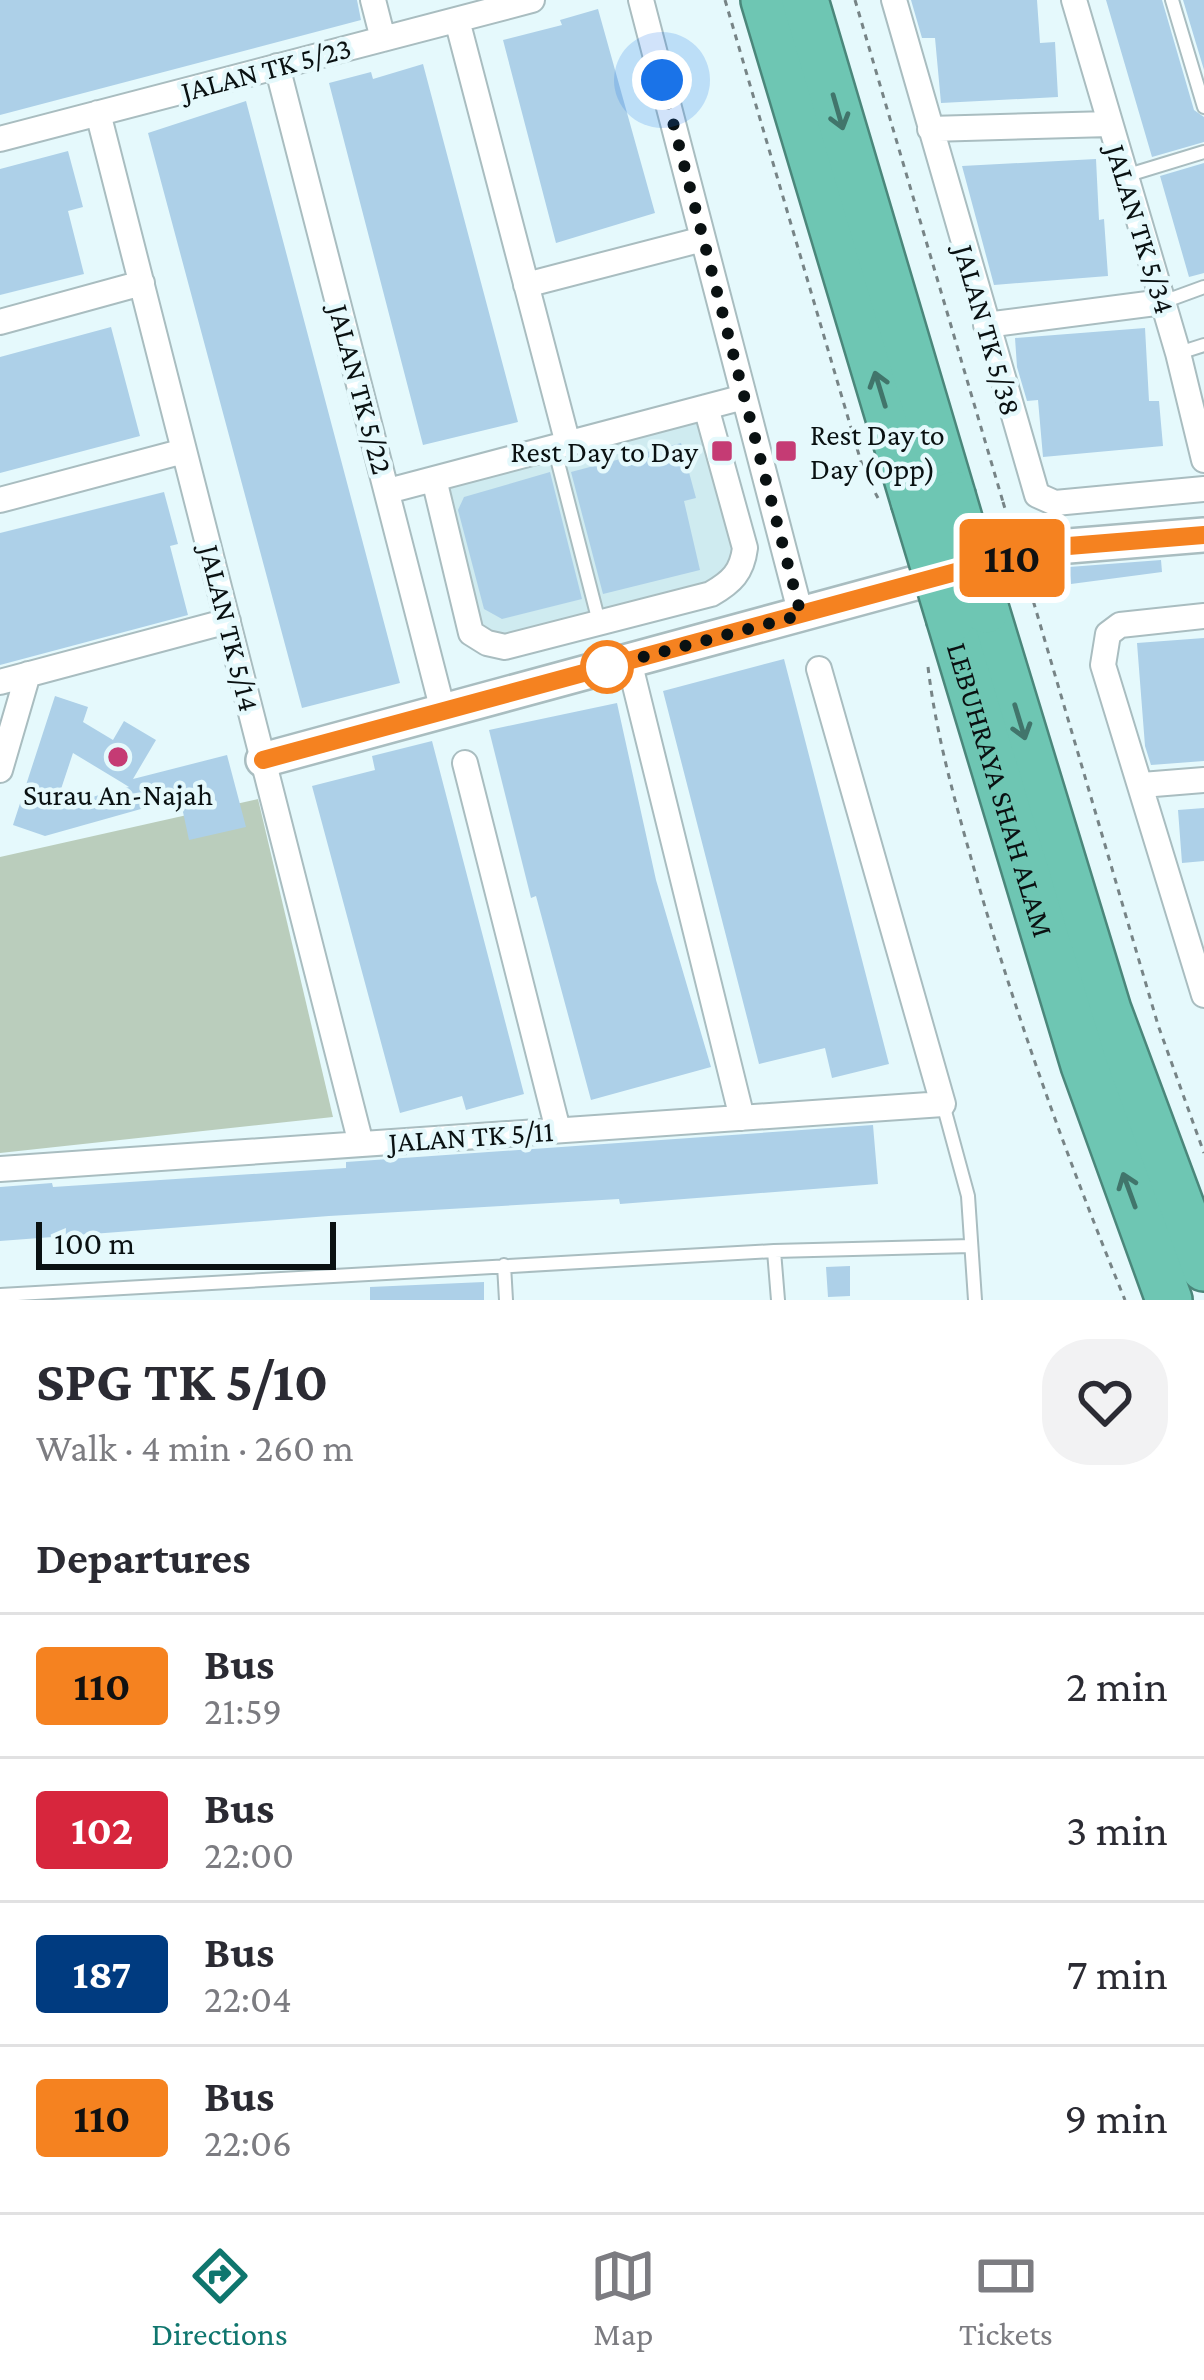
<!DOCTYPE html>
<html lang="en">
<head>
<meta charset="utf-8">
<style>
  body { margin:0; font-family:"Crimson Pro",serif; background:#f2f2f3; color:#2b2b33; height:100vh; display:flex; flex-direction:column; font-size:45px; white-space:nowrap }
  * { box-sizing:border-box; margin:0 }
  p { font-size:39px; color:#7c7c81 }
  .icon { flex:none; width:66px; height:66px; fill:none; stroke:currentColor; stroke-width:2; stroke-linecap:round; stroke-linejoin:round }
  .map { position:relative; height:1300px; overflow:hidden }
  .panel { display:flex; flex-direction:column; background:#fff; flex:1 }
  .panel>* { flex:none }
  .badge { padding:0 24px; border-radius:9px; font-size:42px; line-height:78px }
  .scale { position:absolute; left:36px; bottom:30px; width:300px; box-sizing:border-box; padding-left:12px; border:6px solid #0a1112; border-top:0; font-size:33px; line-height:42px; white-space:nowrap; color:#0a1112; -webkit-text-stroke:9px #e5f9fc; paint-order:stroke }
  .you { position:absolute; width:60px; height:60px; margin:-30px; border:9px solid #fff; border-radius:50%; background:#1a73e8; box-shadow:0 0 0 18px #1a73e833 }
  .map>.badge { position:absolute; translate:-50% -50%; box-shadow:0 0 0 6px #fff }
  h2 { padding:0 36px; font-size:45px; line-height:108px }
  .round { display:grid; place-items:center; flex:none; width:126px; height:126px; border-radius:48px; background:#f2f2f3 }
  .summary { display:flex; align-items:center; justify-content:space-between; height:204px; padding:0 36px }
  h1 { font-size:57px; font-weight:700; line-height:90px }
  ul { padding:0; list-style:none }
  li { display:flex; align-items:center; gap:36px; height:144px; padding:0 36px; border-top:3px solid #e1e1e2 }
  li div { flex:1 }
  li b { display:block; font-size:45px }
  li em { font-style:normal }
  li .badge { min-width:132px; font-weight:700; text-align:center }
  .tabs { display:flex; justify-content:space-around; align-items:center; height:168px; border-top:3px solid #e1e1e2; background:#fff; font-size:33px; color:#7c7c81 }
  .tabs a { display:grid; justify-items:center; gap:6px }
  .tabs .on { color:#0f766e }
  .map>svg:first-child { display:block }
  .built { fill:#cfebf0 }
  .green { fill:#bacdbc }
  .building { fill:#add0e8; fill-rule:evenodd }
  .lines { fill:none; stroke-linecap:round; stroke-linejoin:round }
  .lane-casing { stroke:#a9bdc0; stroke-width:16 }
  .street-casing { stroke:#a9bdc0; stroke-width:28 }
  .secondary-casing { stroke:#a9bdc0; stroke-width:38 }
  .highway-casing { stroke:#4b877b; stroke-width:50 }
  .path { stroke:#778486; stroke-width:3; stroke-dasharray:6 6; stroke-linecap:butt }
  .lane { stroke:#fff; stroke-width:12 }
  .street { stroke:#fff; stroke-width:24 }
  .secondary { stroke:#fff; stroke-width:33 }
  .highway { stroke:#6ec6b3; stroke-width:45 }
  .highway-bridge-casing { stroke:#4b877b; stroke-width:50; stroke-linecap:butt }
  .path-bridge { stroke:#778486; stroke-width:3; stroke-dasharray:6 6; stroke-linecap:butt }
  .highway-bridge { stroke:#6ec6b3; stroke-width:45 }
  .oneway { stroke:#41756b }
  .line-casing { stroke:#fff; stroke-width:27 }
  .line { stroke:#f58220; stroke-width:18 }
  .walk { stroke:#0a1112; stroke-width:12; stroke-dasharray:0 21.6 }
  .poi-dot { fill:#c53b74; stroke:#e5f9fc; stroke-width:4.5 }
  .stop-dot { fill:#fff; stroke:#f58220; stroke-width:6 }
  .labels { text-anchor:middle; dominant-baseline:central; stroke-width:9; stroke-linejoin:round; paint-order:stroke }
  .street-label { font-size:30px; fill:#0a1112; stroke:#e5f9fc }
  .poi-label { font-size:30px; fill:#0a1112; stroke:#e5f9fc; text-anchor:start }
</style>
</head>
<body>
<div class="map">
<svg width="1204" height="1300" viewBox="0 0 1204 1300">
  <rect width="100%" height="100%" fill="#e5f9fc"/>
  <path class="built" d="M701,416L738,549L726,579L504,638L478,628L444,487Z"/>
  <path class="green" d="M258,799L333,1117L0,1153V857Z"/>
  <path class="building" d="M0,0H357L361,20L0,115Z
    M911,0H1037L1040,43L1055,42L1058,97L941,103L935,38H922Z
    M1106,0H1162L1194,110L1204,117V142L1152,157Z
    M1183,0H1204V70Z
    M598,9L655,213L556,243L503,40L562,25L560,20Z
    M423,64L518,422L423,445L329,83L371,72L373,79Z
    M246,101L400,683L302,708L148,133Z
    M68,151L83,207L68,211L84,274L0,295V169Z
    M1096,159L1099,220L1104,219L1108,276L994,285L962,166Z
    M1204,163V273L1189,277L1160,176Z
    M111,327L140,436L0,473V357Z
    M1145,328L1149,401H1159L1163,446L1043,457L1038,400L1027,401L1017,367L1015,338Z
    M681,443L696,498L684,501L700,570L603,594L571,472Z
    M550,472L582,599L502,619L484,609L458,510L464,497Z
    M164,492L178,544L170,546L188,615L0,665V533Z
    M1161,560L1162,572L1071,584L1069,567Z
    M1204,638V761L1151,765L1145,746L1137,643Z
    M784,659L889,1064L832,1078L825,1048L759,1064L663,691Z
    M55,696L88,707L83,722L113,740L124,721L156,740L133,779L227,755L246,827L189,840L180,798L45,836L13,825ZM73,753L121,782L129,787L55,807Z
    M617,703L656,880L711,1067L591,1100L536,896L531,898L489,730Z
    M432,741L524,1094L466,1110L462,1096L400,1113L312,786L375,770L372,756Z
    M1204,808V861L1182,863L1178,810Z
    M873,1125L878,1184L620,1204L619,1199L329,1216L0,1241V1187L52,1183L53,1187L346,1168V1162Z
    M850,1266V1296L828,1297L826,1267Z
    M484,1282V1300H370V1287Z"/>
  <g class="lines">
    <g class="lane-casing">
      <path id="lane" d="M1172,0L1204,107
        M1125,176L1204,152
        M1163,302L1204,287
        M1179,353L1204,345
        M554,447L599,622
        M943,1104L968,1196L975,1300
        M774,1251L971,1246
        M504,1265L506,1300
        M0,1295L774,1251L778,1300"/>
    </g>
    <g class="street-casing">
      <path id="street" d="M373,0L383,39
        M641,0L801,615
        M894,0L1037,495L1055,503L1204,489
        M1074,0L1178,353L1204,460
        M457,20L568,444
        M277,66L443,711
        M98,113L361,1144
        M930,129L1110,124
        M0,139L532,0
        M526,285L703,239
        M0,322L142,283
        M986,325L1163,302
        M434,479L471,633L487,643L505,647L711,594C732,582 742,572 745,548L706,407
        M388,491L744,397
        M0,500L184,451
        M1204,616L1120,625L1108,634L1103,665L1204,995
        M629,661L742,1118
        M0,682L228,621
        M465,763L558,1130
        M0,770L28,674
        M1142,785L1204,780
        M0,1169L943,1104L819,669"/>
    </g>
    <g class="secondary-casing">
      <path id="secondary" d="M263,760L1044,548L1204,535"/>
    </g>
    <g class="highway-casing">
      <g id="highway">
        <path d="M764,0L914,501"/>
        <path d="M805,0L952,495"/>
        <path d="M986,610L1108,1010L1204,1268"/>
        <path id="s1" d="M950,620L1084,1065L1169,1300"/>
      </g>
    </g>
    <path class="path" d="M725,0L864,472L878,498
      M855,0L1003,502
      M1030,590L1158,1025L1204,1153
      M928,667C937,742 958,811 978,883C1019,1025 1069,1163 1125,1300"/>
    <use href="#lane" class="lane"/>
    <use href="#street" class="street"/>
    <use href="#secondary" class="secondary"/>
    <use href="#highway" class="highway"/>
    <g class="highway-bridge-casing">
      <path id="highway-bridge" d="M952,495L986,610
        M914,501L950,620"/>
    </g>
    <path class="path-bridge" d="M1003,502L1030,590"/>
    <use href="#highway-bridge" class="highway-bridge"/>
  </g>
  <defs><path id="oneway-shaft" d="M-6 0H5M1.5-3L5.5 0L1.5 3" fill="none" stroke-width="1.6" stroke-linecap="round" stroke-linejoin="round" transform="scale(3)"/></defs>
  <g class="oneway">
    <use href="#oneway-shaft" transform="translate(838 112) rotate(74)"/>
    <use href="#oneway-shaft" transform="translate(880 389) rotate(-107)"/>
    <use href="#oneway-shaft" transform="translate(1020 722) rotate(73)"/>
    <use href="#oneway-shaft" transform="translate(1129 1190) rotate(-110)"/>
  </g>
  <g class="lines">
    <g class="line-casing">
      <path id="line" d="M263,760L1044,548L1204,535"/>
    </g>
    <use href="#line" class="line"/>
    <path class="walk" d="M607,667L594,670L801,615L662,80"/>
  </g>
  <g class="poi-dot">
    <rect x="710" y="439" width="24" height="24" rx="6"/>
    <rect x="774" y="439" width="24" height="24" rx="6"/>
    <circle cx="118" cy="757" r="12"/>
  </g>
  <circle class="stop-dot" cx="607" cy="667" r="24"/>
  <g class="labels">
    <g class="street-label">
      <text transform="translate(266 69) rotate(-15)">JALAN TK 5/23</text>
      <text transform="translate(1141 229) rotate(73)">JALAN TK 5/34</text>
      <text transform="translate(988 330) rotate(74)">JALAN TK 5/38</text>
      <text transform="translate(361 389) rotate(75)">JALAN TK 5/22</text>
      <text transform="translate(230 628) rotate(76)">JALAN TK 5/14</text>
      <text stroke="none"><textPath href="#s1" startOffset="177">LEBUHRAYA SHAH ALAM</textPath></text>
      <text transform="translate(471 1136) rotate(-4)">JALAN TK 5/11</text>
    </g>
    <g class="poi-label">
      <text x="810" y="434">Rest Day to<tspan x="810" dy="34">Day (Opp)</tspan></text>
      <text x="698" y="451" text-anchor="end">Rest Day to Day</text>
      <text x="118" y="794" text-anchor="middle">Surau An-Najah</text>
    </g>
  </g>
</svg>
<div class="scale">100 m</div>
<div class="you" style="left:662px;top:80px"></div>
<b class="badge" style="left:1012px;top:558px;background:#f58220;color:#111">110</b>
</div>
<section class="panel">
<div class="summary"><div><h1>SPG TK 5/10</h1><p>Walk · 4 min · 260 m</p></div><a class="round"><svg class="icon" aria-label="heart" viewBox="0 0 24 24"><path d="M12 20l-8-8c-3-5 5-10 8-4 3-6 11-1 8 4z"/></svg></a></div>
<h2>Departures</h2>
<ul>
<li><span class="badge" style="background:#f58220;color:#111">110</span><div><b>Bus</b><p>21:59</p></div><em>2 min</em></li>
<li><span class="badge" style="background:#d7263d;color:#fff">102</span><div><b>Bus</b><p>22:00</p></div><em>3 min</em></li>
<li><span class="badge" style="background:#003b80;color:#fff">187</span><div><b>Bus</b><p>22:04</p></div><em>7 min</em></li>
<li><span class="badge" style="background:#f58220;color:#111">110</span><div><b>Bus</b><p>22:06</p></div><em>9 min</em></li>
</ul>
</section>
<nav class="tabs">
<a class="on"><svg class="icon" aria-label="directions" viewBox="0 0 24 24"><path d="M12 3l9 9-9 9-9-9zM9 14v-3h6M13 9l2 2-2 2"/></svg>Directions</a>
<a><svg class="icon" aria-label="map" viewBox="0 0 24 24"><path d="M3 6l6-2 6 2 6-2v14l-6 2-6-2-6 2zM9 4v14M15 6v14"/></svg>Map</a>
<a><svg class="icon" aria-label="tickets" viewBox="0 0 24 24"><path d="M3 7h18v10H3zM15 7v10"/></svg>Tickets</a>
</nav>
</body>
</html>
